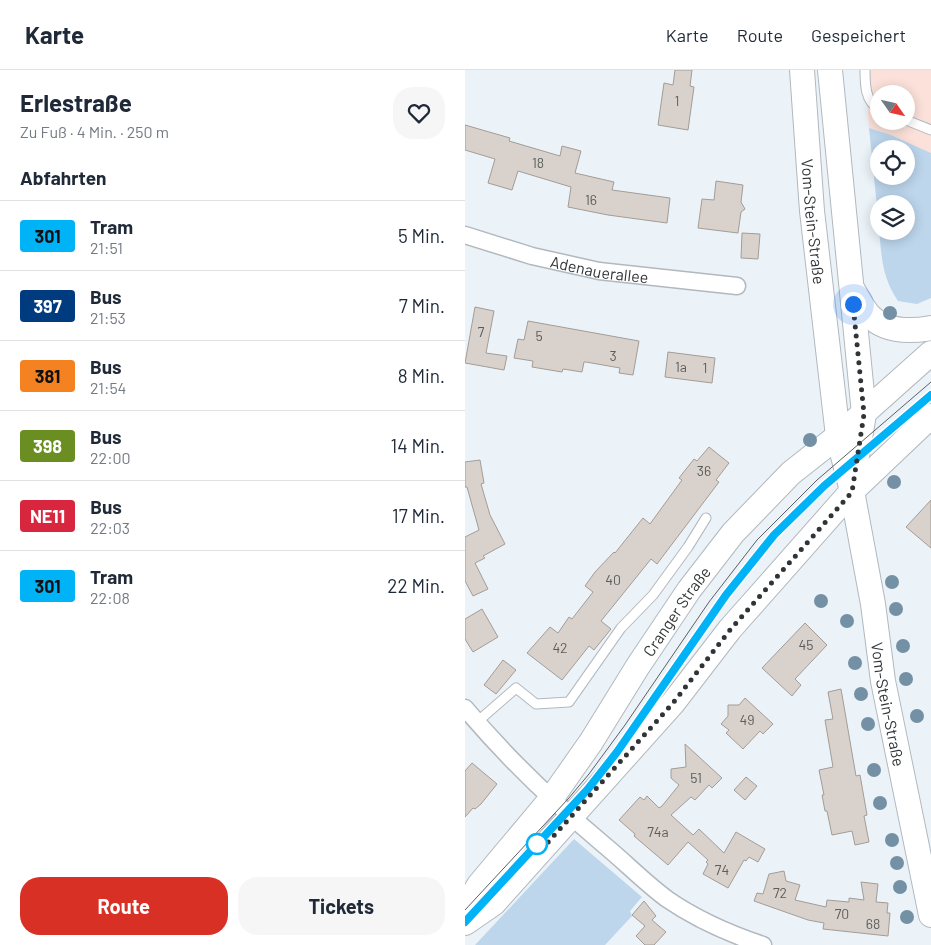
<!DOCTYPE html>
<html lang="de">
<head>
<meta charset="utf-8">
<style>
  body { margin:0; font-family:Barlow,sans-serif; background:#f6f6f7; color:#1f2937; height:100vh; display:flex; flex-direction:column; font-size:19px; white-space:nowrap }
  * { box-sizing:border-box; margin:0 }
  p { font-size:16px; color:#747a83 }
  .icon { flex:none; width:28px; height:28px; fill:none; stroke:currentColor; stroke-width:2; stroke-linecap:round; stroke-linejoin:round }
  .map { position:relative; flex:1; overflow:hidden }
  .drawer { display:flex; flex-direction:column; background:#fff; width:465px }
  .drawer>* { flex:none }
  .badge { padding:0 10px; border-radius:4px; font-size:18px; line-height:32px }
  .needle { width:32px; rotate:124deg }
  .fabs { position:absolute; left:405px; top:15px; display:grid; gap:10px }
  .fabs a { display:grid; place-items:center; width:45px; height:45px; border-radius:50%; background:#fff; box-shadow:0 2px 12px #0003; font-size:25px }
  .you { position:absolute; width:25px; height:25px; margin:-12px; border:4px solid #fff; border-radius:50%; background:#1a73e8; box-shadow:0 0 0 8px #1a73e833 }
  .map>.badge { position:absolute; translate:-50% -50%; box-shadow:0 0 0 2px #fff }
  h2 { padding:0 20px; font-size:19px; line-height:45px }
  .round { display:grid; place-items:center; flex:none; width:52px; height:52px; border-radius:20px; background:#f6f6f7 }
  .summary { display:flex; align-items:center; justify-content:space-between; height:85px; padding:0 20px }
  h1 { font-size:24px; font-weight:700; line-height:38px }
  .button { display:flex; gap:10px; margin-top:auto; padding:10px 20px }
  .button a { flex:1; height:58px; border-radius:20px; background:#d93025; color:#fff; font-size:20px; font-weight:700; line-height:58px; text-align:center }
  .button a+a { background:#f6f6f7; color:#1f2937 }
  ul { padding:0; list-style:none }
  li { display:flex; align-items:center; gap:15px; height:70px; padding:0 20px; border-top:1px solid #e0e1e3 }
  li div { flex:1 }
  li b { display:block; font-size:19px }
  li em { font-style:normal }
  li .badge { min-width:55px; font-weight:700; text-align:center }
  header { display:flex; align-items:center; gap:30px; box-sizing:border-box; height:70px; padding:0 25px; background:#fff; border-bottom:1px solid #e0e1e3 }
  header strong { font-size:24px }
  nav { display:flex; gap:28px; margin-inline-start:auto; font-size:18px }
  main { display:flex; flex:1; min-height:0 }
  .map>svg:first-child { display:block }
  .commercial { fill:#fbe1d9; fill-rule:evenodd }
  .green { fill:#bdd6ec; fill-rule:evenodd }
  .building { fill:#d9d2cc; stroke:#a39c97 }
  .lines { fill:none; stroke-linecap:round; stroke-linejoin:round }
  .service-casing { stroke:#b2b8be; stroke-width:11 }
  .minor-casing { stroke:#b2b8be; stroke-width:19 }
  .secondary-casing { stroke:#b2b8be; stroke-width:26 }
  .service { stroke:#fff; stroke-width:9 }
  .minor { stroke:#fff; stroke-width:16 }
  .secondary { stroke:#fff; stroke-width:24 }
  .tram { stroke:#5c6063; stroke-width:1 }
  .tree { fill:#7490a4 }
  .line-casing { stroke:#fff; stroke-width:11 }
  .line { stroke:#00b2f6; stroke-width:8 }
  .walk { stroke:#313436; stroke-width:5; stroke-dasharray:0 9 }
  .stop-dot { fill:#fff; stroke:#00b2f6; stroke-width:2.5 }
  .labels { text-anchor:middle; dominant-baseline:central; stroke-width:5; stroke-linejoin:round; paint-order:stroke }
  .number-label { font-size:14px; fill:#5b5c5c }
  .street-label { font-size:16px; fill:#313436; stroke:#fff }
</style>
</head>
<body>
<header>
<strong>Karte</strong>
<nav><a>Karte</a><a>Route</a><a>Gespeichert</a></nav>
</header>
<main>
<section class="drawer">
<div class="summary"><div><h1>Erlestraße</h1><p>Zu Fuß · 4 Min. · 250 m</p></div><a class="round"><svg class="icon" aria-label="heart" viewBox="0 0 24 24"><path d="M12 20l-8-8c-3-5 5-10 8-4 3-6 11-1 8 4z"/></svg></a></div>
<h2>Abfahrten</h2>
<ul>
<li><span class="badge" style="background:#00b2f6;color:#111">301</span><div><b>Tram</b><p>21:51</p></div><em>5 Min.</em></li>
<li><span class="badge" style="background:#003b80;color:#fff">397</span><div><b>Bus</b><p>21:53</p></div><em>7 Min.</em></li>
<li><span class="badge" style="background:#f58220;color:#111">381</span><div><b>Bus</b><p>21:54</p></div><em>8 Min.</em></li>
<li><span class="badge" style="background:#6b8e23;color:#fff">398</span><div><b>Bus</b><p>22:00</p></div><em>14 Min.</em></li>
<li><span class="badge" style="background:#d7263d;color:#fff">NE11</span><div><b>Bus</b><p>22:03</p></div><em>17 Min.</em></li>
<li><span class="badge" style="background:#00b2f6;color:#111">301</span><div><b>Tram</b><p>22:08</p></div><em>22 Min.</em></li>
</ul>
<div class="button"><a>Route</a><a>Tickets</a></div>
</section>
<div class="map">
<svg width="466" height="875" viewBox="0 0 466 875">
  <rect width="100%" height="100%" fill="#ebf3f9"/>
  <path class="commercial" d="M400,0H466V83L426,65L404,58ZM414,24H441V51H414Z"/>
  <path class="green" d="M404,58L426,65L466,83V228L452,234L433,231C417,207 417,189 414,161H441V134H414V156ZM414,79H441V106H414Z
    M109,769L177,827L165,841L167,846L140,875H10Z"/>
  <path class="building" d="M210,0H227L225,16L229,17L223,60L193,55L199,13L208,15Z
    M0,55L45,68L44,71L95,86L97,76L116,81L110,103L149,112L147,120L205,128L202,153L143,145L103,137L106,117L53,101L47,120L23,113L30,89L0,80Z
    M251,111L278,115L276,132L280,139L276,142L273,163L233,158L237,129L249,130Z
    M277,163L295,164L293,189L276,188Z
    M10,237L29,241L21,283L42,286L39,300L0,293Z
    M63,251L174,271L168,305L154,303L155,298L121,292H119L117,302L98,299L97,302L67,297L68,291L49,288L53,269L59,270Z
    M203,282L250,288L247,313L200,307Z
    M244,377L264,393L251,410L254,412L192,494L186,489L136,551L146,559L129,580L124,576L97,610L62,583L85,557L93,563L104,547L107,549L128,522L120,516L130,502L149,482L150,483L178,448L185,454L217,410L214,408L229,389L232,391Z
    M15,390L19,413L16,414L25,445L40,474L18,486L20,488L10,493L23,519L8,526L0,511V467L14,460L2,417H0V392Z
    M466,430V478L441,457Z
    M17,539L33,567L8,582L0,569V549Z
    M340,553L362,575L330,609L336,615L327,626L297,598Z
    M38,590L51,600L31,624L19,615Z
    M376,619L391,706L395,705L402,745L399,746L404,772L390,775L387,761L367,765L362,741H360L357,725H359L354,700L368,697L360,650L368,649L363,622Z
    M280,628L308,654L298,664L295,661L278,679L261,663L264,660L256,654L263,646V635H274Z
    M220,674L257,708L247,718L244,715L230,730L226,727L206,745L228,765L234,759L259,783L271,762L300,779L293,792L284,787L281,791L279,790L263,818L238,804L243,794L241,792L243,790L223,772L203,795L169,766L170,764L154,750L175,727L179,730L182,726L194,738L197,736L214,715L206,708V699L221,697Z
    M7,693L32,714L16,734L10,739L8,738L0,747V701Z
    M281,707L292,716L280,730L269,720Z
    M319,801L321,811L335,815L330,830L361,837L362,830L384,832V828L399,830L396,812L413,814L411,832L423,833L422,843H425L423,866L358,859L359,853L343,850L289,831L292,823L298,824L304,804Z
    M179,831L191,846L187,850L201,862L189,875H180L171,866L180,856L167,845Z"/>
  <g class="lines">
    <g class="service-casing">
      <path id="service" d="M400,0C400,13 400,33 414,38
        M441,50L466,60
        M12,652L51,618L71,634L104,632L156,558L188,525L223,477L241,448"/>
    </g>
    <g class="minor-casing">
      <g id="minor">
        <path id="s1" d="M0,165L67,186L134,201L272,216"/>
        <path d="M0,638C42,688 88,732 138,774C160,792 179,812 202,829C231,849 265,864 298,875"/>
      </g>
    </g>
    <g class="secondary-casing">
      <g id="secondary">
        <path id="s2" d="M337,0L347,141L373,366L387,421L408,534L418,611L466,845"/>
        <path d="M365,0L399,344L388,410"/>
        <path d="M388,220C393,228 397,237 403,244C419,262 444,262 466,258"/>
        <path id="s3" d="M0,838L14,815L86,729L126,672L173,596L224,520L268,463L326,403L373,366L466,283"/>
        <path d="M0,853L29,833L208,633L265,559L387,421L466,346"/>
      </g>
    </g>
    <use href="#service" class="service"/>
    <use href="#minor" class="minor"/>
    <use href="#secondary" class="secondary"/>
    <path class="tram" d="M103,741C173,664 221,572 286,492C337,429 403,375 466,325
      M0,840L103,729L124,704L160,655L244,532L292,470L352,410L466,312
      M0,852L64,783"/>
  </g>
  <g class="tree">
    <circle cx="425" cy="243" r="7"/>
    <circle cx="345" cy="370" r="7"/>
    <circle cx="429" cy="412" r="7"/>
    <circle cx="427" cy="512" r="7"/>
    <circle cx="356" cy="531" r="7"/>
    <circle cx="431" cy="539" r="7"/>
    <circle cx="382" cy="551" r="7"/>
    <circle cx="438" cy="576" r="7"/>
    <circle cx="390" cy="593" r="7"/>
    <circle cx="441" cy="609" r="7"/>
    <circle cx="396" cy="624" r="7"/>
    <circle cx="452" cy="646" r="7"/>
    <circle cx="403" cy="654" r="7"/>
    <circle cx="409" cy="700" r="7"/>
    <circle cx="415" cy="733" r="7"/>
    <circle cx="427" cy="770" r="7"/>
    <circle cx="432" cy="793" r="7"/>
    <circle cx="435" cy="817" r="7"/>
    <circle cx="442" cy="847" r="7"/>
  </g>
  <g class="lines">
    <g class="line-casing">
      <path id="line" d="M0,852L123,719L152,682L261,525L309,465L359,416L466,325"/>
    </g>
    <use href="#line" class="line"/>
    <path class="walk" d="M72,774L76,780L208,633L265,560L387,422L399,344L388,234"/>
  </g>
  <circle class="stop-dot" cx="72" cy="774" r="10"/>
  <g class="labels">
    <g class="number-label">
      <text x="212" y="30">1</text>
      <text x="73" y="92">18</text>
      <text x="126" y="129">16</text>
      <text x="16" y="261">7</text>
      <text x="74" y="265">5</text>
      <text x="148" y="285">3</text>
      <text x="216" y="296">1a</text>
      <text x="240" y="297">1</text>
      <text x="239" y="400">36</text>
      <text x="148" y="509">40</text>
      <text x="341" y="574">45</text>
      <text x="95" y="577">42</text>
      <text x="282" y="649">49</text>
      <text x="231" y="707">51</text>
      <text x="193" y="761">74a</text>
      <text x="257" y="799">74</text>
      <text x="315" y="822">72</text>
      <text x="377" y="843">70</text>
      <text x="408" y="853">68</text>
    </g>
    <g class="street-label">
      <text stroke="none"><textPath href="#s2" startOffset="152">Vom-Stein-Straße</textPath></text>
      <text stroke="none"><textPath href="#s1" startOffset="139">Adenauerallee</textPath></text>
      <text stroke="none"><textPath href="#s3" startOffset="365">Cranger Straße</textPath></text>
      <text stroke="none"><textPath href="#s2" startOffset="641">Vom-Stein-Straße</textPath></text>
    </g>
  </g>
</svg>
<div class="fabs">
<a><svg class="needle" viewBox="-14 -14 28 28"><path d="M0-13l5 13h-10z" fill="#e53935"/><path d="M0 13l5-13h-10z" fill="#747a83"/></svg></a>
<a><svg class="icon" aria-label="locate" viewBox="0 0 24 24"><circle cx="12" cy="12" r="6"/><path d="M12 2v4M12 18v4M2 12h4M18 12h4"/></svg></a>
<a><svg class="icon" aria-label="layers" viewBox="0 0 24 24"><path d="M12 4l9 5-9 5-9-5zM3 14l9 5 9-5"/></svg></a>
</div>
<div class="you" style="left:388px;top:234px"></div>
</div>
</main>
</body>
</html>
